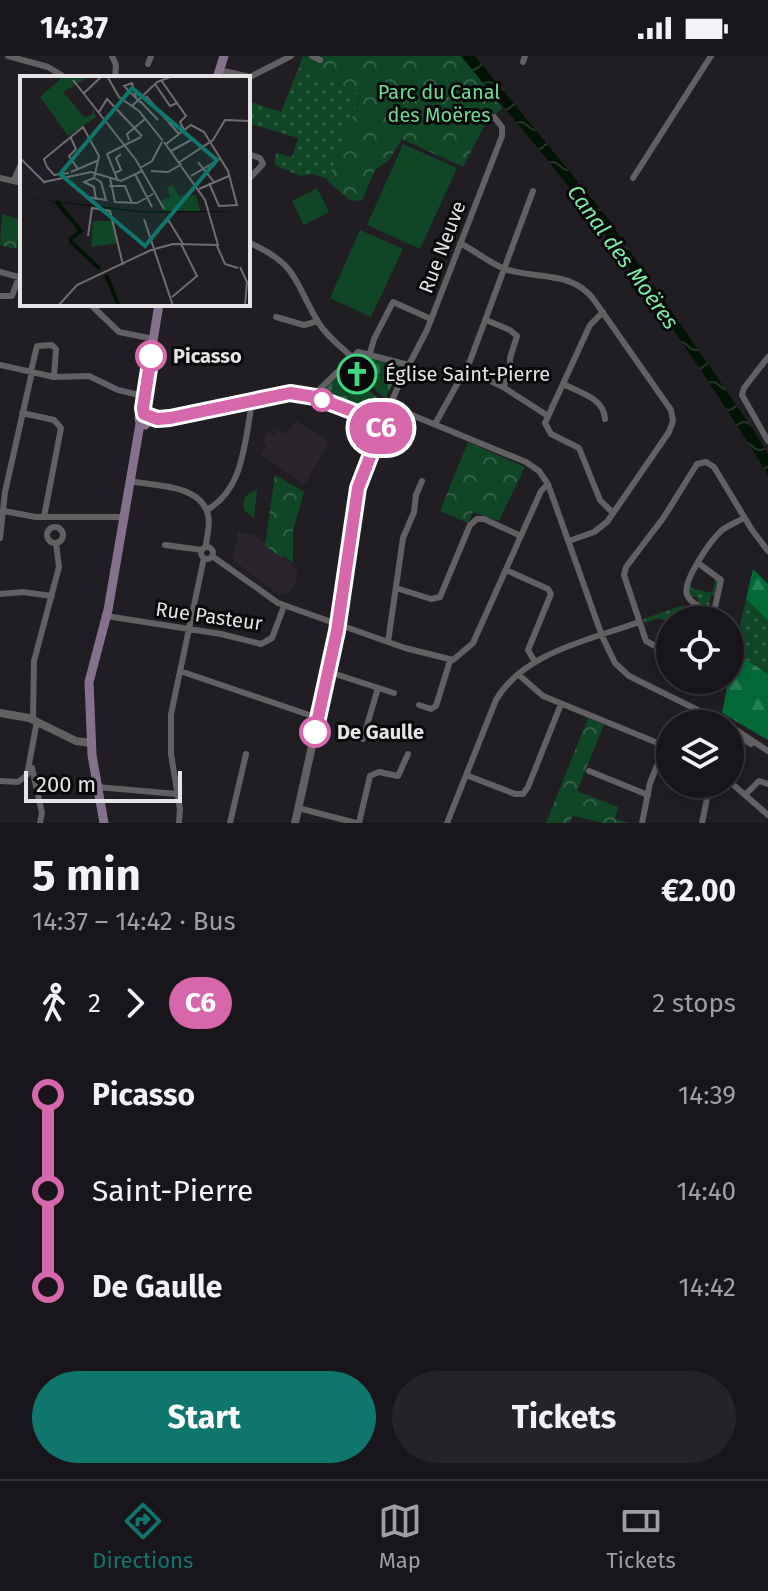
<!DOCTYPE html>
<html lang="en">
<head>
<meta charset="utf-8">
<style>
  body { margin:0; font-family:"Fira Sans",sans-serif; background:#252327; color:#f1f3f6; height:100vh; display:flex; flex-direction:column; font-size:30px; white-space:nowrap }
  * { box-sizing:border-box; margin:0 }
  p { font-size:26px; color:#9f9fa2 }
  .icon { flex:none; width:44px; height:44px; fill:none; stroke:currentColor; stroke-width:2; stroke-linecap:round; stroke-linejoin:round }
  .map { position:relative; height:767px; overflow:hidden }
  .side { display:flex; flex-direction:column; background:#18161a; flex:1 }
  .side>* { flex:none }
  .badge { padding:0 16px; border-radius:26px; font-size:28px; line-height:52px }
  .controls { position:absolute; left:656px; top:550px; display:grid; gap:16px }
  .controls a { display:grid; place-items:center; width:88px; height:88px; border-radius:50%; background:#18161a; box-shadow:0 4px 12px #0003,0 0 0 2px #363539; font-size:40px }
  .scale { position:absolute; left:24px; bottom:20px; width:158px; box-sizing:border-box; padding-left:8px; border:4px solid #e5e3e6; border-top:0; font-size:22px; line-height:28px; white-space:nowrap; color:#e5e3e6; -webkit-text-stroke:6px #09080a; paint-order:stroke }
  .map>.badge { position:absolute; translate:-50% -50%; box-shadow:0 0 0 4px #fff }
  .legs { display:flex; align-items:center; gap:12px; height:88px; padding:0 32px; font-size:26px }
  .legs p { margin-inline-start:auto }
  .overview { display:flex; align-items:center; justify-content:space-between; height:136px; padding:0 32px }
  h1 { font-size:44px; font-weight:700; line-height:60px }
  .action { display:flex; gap:16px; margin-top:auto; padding:16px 32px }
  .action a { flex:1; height:92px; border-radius:48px; background:#0f766e; color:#fff; font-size:32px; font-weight:700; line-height:92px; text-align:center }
  .action a+a { background:#252327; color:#f1f3f6 }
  ul { padding:0 32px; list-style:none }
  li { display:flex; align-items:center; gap:28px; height:96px; font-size:30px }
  li i { display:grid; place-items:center; width:12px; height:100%; margin:0 10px; background:currentColor }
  li i::after { content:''; width:20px; height:20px; margin:-10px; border:6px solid; border-radius:50%; background:#18161a }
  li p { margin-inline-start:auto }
  li:first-child i { background:linear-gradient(#0000 50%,currentColor 0) }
  li:last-child i { background:linear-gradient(currentColor 50%,#0000 0) }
  .status { display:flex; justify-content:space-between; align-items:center; height:56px; padding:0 40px; background:#18161a; direction:ltr }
  .status svg { height:22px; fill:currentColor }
  .tabs { display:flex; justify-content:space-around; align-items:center; height:112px; border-top:2px solid #363539; background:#18161a; font-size:22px; color:#9f9fa2 }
  .tabs a { display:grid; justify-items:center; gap:4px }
  .tabs .current { color:#0f766e }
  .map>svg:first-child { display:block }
  .built { fill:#2a242d }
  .grass { fill:url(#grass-dots) }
  .forest { fill:url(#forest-firs) }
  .cemetery { fill:url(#cemetery-stones) }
  .park { fill:url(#park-crowns) }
  .garden { fill:#104526 }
  .water { fill:url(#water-waves) }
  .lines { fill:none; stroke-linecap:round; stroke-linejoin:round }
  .minor { stroke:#636064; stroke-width:6 }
  .tertiary { stroke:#636064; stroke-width:8 }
  .secondary { stroke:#84718e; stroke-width:9 }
  .line-1-casing { stroke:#fff; stroke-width:18 }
  .line-1 { stroke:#d767ab; stroke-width:12 }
  .stop-1-dot { fill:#fff; stroke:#d767ab; stroke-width:4 }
  .labels { text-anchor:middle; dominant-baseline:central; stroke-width:6; stroke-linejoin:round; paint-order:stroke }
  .park-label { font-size:20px; fill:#6cdc93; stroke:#09080a }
  .street-label { font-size:20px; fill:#e5e3e6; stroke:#09080a }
  .stop-label { font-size:20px; font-weight:bold; fill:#e5e3e6; stroke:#09080a; text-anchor:start }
  .poi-label { font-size:20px; fill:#e5e3e6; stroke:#09080a; text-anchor:start }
  .water-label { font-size:22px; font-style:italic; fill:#7ceca2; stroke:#09080a }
  .inset-river { fill:none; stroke:#001304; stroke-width:4 }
  .inset-road { fill:none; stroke:#6f6d70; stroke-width:2 }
  .view { fill:#0f766e; fill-opacity:0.15; stroke:#0f766e; stroke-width:4 }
  .inset-edge { fill:none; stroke:#e5e3e6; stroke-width:4 }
</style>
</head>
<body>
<div class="status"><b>14:37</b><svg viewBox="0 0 49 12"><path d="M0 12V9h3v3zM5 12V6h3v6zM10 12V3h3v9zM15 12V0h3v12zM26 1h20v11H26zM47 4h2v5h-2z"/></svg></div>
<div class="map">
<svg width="768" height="767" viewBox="0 0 768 767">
  <defs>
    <pattern id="grass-dots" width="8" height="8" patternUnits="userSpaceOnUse" patternTransform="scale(2)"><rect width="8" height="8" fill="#104526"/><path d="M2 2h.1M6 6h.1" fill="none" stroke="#336046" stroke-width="1.8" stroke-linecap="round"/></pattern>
    <pattern id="forest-firs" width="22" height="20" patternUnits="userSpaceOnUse" patternTransform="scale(2)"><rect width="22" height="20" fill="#016936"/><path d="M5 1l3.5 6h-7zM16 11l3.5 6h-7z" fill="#267e53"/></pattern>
    <pattern id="cemetery-stones" width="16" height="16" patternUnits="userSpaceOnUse" patternTransform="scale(2)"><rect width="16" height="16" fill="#104526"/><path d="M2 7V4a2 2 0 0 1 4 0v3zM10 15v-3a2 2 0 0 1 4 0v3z" fill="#336046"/></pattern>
    <pattern id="park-crowns" width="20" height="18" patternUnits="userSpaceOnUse" patternTransform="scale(2)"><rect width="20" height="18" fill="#104526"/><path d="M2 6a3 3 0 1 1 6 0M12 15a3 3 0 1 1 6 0" fill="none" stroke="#336046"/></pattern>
    <pattern id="water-waves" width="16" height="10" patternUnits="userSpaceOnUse" patternTransform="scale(2)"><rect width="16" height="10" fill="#001304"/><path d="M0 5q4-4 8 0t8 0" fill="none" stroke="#253529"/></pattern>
  </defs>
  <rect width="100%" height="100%" fill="#201e22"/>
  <path class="built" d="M296,365L329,386L305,428L260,398L267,389L263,387L267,375L274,379L276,373L286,378Z
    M238,476L254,479L292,507L298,518L293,532L286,538L279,539L233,504Z"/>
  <path class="grass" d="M299,11L361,38L328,123L312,118L300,120L275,109L276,97L292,101L298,82L248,67V45L281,56Z
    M716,522L718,524L716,540L711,539L709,550L713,552L711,554L698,549L697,541H690L689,527L691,528V532L712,537Z
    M746,543L768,565V618L734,596Z
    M684,549L678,564H670V567L659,562L645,567L643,563Z"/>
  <path class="forest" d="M753,513L768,528V565L746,543Z
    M734,596L768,618V684L722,657Z"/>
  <path class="cemetery" d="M359,298L401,310L385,343L366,324L370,319L352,305Z
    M342,315L357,332L362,328L383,347L377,356L322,337Z"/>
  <path class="park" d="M303,0H461L503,52L487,65L463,111L402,83L389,104L375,114L362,144L351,145L327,125L361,39L299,11Z
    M2,158L22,164L16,193L0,189Z
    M468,386L525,411L499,465L473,456L468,467L440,455Z
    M275,419L304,436L293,475V507L284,500L280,501L265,489Z
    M588,662L604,669L577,735L618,751L615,763L630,767H603L573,760L569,767H546Z"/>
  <path class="garden" d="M403,88L457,112L420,193L367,169Z
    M317,132L329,156L304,169L292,145Z
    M360,174L403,193L371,261L330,242Z
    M257,434L254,462L244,454C242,443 246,436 257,434Z"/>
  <path class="water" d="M461,0H475L606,160L754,375L768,398V419C711,326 648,234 581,147C543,96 501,49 461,0Z"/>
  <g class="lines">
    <path class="minor" d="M8,0L48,11L66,22
      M112,0L116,9L115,22
      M312,0L320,4
      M523,6L525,0
      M148,8L151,0
      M219,14L250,21L291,0
      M248,98L260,102L263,108L248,124
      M0,122L22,127
      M633,122L711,0
      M14,124L22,106
      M248,186C301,210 293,226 320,269C328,281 341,291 352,301
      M460,187C475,195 490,207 505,213C536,224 572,214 594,244L671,354L673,365L669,376L607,466L594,476L569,485
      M0,216L22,222
      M0,240H12L19,221
      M90,248L119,276L154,283
      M603,256L590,269L545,367L551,378L579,392L600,444L613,457
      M276,261L304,269L318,265
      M486,264L510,274L517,280L510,302V317L503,331
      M370,297L374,283L393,246L431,263
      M768,301L744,332L742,339L768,385
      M0,309L54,321L89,320L118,334L144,340
      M466,313L503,331L548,360
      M31,315L37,290L52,289L56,293L54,321
      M563,328C579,336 604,342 605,363
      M315,341L320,333L358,296L409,309
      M390,350L526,406L539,415L548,428L602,580L615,607L629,620L726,668
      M22,357L54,364L61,372L44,461
      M383,367L399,328L427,274L502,80V71L494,61
      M435,368L470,305L533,135
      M129,425C154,430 201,428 208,459C211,469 206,481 206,491
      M207,454C243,433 244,390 251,353L250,345
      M4,455L36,461H123
      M47 479a8 8 0 1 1 16 0a8 8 0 1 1-16 0Z
      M0,482L5,436L32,316
      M165,489L202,494
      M201 497a6 6 0 1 1 12 0a6 6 0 1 1-12 0Z
      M212,500L278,547L405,592L453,604L473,587L541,435L548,428
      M698,507L721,524L713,560
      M506,514L548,533L551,538L528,594L535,606
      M396,532L431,543L440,541L470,469L477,463H484L521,480
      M0,538L23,536L52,540
      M106,560L221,578L261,588L272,582L284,550
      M714,564C709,551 693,552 687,539C682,525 711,484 722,474C729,469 737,466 744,462
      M388,586L403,482L414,456L416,439L422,425
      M670,598L646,585L624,519L626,511L664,461L697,408L706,406L714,411L752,474L768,495
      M180,615L318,662
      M329,616L394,637
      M519,619L543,640L670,692
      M702,625V624
      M419,649L431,653L436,650L450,605
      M33,663L34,605L59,511L56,487
      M730,670L768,695
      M730,676L751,688
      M363,683L378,632
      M730,697L740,680
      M32,712L42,757L40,767
      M589,715L648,739
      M466,719L515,738H523L528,731L561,648
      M0,725L18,726L27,719L37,665
      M730,726L768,759
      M97,731L177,738
      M745,739L759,725L768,728
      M298,752L356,767
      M179,767L180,753L171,698V658L204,502
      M230,767L246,698
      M359,767L370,720L379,716L398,720L408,698
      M447,767L496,644C524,596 590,584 639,566
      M642,767L650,727L665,690
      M702,767L710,728"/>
    <path class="tertiary" d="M149,366L290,337L315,341L383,367L358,429L334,591L295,767
      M0,657L29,662L76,685L91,687"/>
    <path class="secondary" d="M217,22L224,0
      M144,358L150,363L145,369L140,367L139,362L144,358L145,334L159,248
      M104,767L92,699L89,626L108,554L140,368"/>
  </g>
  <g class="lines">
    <g class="line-1-casing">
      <path id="line-1" d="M151,300L143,352L144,358L157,363L170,362L290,337L315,341L383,367L358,432L337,575L315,676"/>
    </g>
    <use href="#line-1" class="line-1"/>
  </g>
  <defs>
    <g id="church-ring" transform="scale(2)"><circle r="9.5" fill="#09080a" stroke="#3cd77e" stroke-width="1.5"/><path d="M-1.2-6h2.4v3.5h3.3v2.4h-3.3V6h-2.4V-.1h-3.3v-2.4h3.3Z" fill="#3cd77e"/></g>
  </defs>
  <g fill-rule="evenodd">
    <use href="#church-ring" x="357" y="318"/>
  </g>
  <g class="stop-1-dot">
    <circle cx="151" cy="300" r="14"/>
    <circle cx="322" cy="344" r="10"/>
    <circle cx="315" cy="676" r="14"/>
  </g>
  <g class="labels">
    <g class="park-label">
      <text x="439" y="36">Parc du Canal<tspan x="439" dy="23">des Moëres</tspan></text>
    </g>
    <g class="street-label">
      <text transform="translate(442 191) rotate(-69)">Rue Neuve</text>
      <text transform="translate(209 560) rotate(8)">Rue Pasteur</text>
    </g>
    <g class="stop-label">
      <text x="173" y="300">Picasso</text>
      <text x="337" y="676">De Gaulle</text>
    </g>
    <g class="poi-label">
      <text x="385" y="318">Église Saint-Pierre</text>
    </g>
    <g class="water-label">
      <text transform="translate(623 201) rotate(54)">Canal des Moëres</text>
    </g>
  </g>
  <g transform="translate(20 20)">
    <rect width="230" height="230" fill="#201e22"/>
    <path d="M44,0H70L43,16L65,42L73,38L72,31L76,41L48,60L20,21ZM73,145H92L98,167L71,171Z" fill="#104526"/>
    <path d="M153,109L159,120L176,119L180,135H144L141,125L150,121L147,111Z" fill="#104526"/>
    <path d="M0,121L122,135H230L123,137Z" fill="#001304"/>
    <path class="inset-river" d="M36,125L61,155L49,164M50,165L80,193M86,199L99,230"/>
    <path class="inset-road" d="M87,0L99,21L119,35L143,65M53,4L116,84L144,133M141,4L166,40L160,46L164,54M135,8L150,30L157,27M63,18L82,0M126,20L159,58M116,21L112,7L104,10L120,26M120,25L138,44M112,30L137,6L153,0M79,36L87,23L122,60M51,62L56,73L49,80L58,93M109,64L107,58L125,43M146,68L171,49L184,56L208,95L217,129L199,130L189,107M151,75L173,63M0,82L25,107M178,86L194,106M158,87L193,64L205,44L230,45M27,91L24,83L63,51L79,80L74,102M27,91L34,99L49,97M120,92L132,85L142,66M131,95L148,96L162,88M51,96L79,84M95,97L101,94L96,82L101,78M115,98L132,131M171,100L200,83M74,102L64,106L74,111L76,124M90,102L95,126L117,127L133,118M98,105L87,78L121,61M24,106L71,96L101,105L122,95M89,110H105L112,127M179,113L209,100M67,121L86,124L81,106L74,102M147,142L163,168M124,143L153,230M68,160L72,132L90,135L103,189M197,170L205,188L218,192M220,191L227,206L225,230M152,221L177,200L161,168M38,230L57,209L131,174L153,168L198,169L185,124L144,66"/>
    <path class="view" d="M112,12L197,84L125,170L40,98Z"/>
    <rect width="230" height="230" class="inset-edge"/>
  </g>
</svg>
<div class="controls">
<a><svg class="icon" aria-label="locate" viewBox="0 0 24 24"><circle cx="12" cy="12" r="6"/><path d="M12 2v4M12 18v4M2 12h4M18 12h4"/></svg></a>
<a><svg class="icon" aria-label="layers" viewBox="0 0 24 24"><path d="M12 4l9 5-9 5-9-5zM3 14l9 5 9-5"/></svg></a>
</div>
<div class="scale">200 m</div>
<b class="badge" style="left:381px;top:372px;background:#d767ab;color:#fff">C6</b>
</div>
<section class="side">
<div class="overview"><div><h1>5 min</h1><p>14:37 – 14:42 · Bus</p></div><b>€2.00</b></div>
<div class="legs"><svg class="icon" aria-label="walk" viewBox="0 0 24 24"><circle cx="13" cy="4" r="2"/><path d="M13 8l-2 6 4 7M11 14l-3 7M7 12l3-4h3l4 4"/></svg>2<svg class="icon" aria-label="forward" viewBox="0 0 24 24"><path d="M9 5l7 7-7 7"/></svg><b class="badge" style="background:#d767ab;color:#fff">C6</b><p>2 stops</p></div>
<ul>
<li><i style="color:#d767ab"></i><b>Picasso</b><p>14:39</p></li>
<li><i style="color:#d767ab"></i><span>Saint-Pierre</span><p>14:40</p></li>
<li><i style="color:#d767ab"></i><b>De Gaulle</b><p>14:42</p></li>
</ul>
<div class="action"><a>Start</a><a>Tickets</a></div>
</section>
<nav class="tabs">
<a class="current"><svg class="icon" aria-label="directions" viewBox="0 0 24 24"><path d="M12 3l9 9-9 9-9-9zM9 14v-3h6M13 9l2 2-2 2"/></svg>Directions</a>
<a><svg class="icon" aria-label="map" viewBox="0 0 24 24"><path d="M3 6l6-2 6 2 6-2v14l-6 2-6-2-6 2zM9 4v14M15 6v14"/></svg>Map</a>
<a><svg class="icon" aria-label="tickets" viewBox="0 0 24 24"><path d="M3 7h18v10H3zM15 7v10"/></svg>Tickets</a>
</nav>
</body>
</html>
